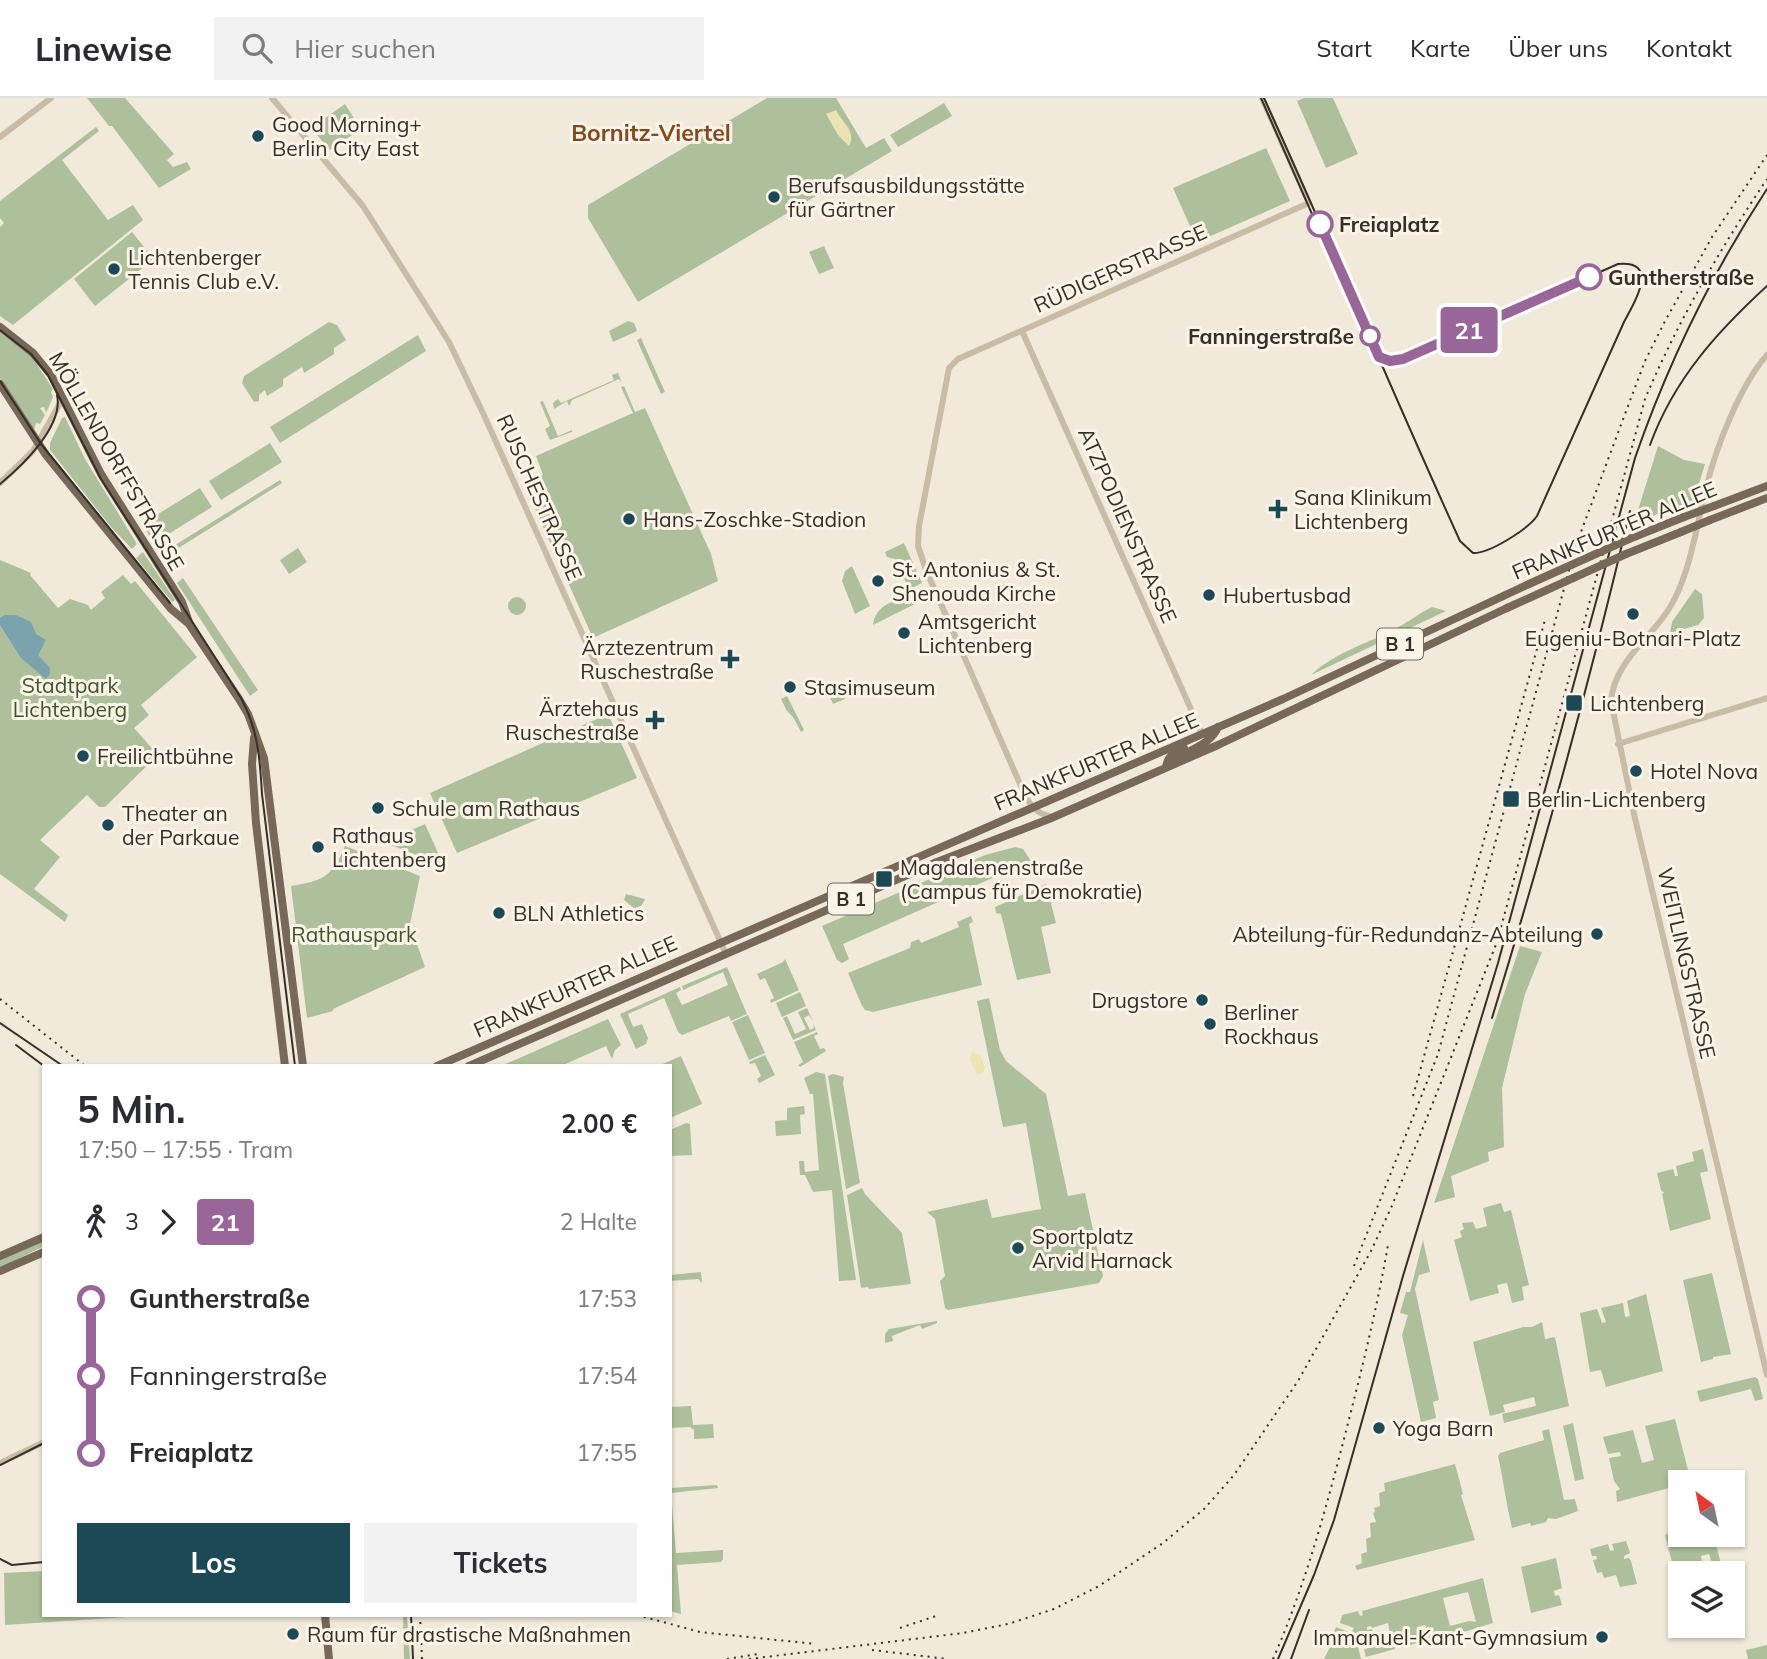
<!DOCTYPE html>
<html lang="de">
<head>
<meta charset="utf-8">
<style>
  body { margin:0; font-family:Mulish,sans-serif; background:#f2f2f3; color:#2b2b33; height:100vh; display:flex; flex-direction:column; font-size:26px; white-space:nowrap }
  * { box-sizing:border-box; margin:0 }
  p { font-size:23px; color:#7c7c81 }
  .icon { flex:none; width:38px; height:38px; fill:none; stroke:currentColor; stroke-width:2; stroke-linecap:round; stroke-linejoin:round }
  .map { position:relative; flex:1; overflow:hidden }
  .panel { position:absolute; left:42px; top:966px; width:630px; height:553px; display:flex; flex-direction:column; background:#fff; border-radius:0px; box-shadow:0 2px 5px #0004 }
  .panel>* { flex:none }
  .badge { padding:0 14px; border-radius:5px; font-size:24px; line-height:46px }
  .needle { width:46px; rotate:327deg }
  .tools { position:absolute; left:1668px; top:1372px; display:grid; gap:14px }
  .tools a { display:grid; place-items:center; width:77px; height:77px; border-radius:0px; background:#fff; box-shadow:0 2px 5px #0004; font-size:35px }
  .map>.badge { position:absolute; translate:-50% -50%; box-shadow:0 0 0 4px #fff }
  .legs { display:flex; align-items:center; gap:10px; height:77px; padding:0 35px; font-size:23px }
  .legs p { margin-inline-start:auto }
  .head { display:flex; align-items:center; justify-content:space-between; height:119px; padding:0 35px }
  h1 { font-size:38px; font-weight:700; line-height:52px }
  .action { display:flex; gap:14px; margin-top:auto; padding:14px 35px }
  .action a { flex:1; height:80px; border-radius:0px; background:#1d4957; color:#fff; font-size:28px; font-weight:700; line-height:80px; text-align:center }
  .action a+a { background:#f2f2f3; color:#2b2b33 }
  ul { padding:0 35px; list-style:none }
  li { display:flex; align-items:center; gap:24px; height:77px; font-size:26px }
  li i { display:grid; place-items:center; width:10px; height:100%; margin:0 9px; background:currentColor }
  li i::after { content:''; width:18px; height:18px; margin:-9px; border:5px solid; border-radius:50%; background:#fff }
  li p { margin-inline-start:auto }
  li:first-child i { background:linear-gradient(#0000 50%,currentColor 0) }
  li:last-child i { background:linear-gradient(currentColor 50%,#0000 0) }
  header { display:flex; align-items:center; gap:42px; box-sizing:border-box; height:98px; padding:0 35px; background:#fff; border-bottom:2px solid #e1e1e2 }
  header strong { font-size:33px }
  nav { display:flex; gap:38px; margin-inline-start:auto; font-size:24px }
  .search { width:490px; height:63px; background:#f2f2f3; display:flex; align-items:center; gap:18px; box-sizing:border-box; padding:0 24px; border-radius:0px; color:#7c7c81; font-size:26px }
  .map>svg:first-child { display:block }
  .green { fill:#adc09b; fill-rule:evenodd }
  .sand { fill:#ede2b1 }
  .water { fill:#7aa3ae }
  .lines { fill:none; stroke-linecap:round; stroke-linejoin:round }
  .minor { stroke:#c9bca7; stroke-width:6 }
  .major { stroke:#776859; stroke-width:8 }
  .tram { stroke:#362e27; stroke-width:2 }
  .rail { stroke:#362e27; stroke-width:2; stroke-dasharray:2 5; stroke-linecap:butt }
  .major-bridge { stroke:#776859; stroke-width:8 }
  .line-1-casing { stroke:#fff; stroke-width:16 }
  .line-1 { stroke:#969; stroke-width:10 }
  .poi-dot { fill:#1d4957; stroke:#f9f4e7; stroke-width:2.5 }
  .stop-1-dot { fill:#fff; stroke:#969; stroke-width:3.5 }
  .labels { text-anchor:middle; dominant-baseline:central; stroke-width:6; stroke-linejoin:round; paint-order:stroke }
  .shield { fill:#f9f4e7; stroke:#706961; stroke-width:2 }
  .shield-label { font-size:19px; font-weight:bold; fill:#362e27 }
  .poi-label { font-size:21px; fill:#362e27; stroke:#f9f4e7; text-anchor:start }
  .stop-label { font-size:21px; font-weight:bold; fill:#362e27; stroke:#f9f4e7; text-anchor:start }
  .street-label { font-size:21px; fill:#362e27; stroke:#f9f4e7 }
  .park-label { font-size:21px; fill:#3e542b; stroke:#f9f4e7 }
  .neighbourhood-label { font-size:23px; font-weight:bold; fill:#844921; stroke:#f9f4e7 }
</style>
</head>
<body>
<header>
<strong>Linewise</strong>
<div class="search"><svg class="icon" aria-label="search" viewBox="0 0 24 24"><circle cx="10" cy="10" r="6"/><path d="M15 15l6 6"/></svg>Hier suchen</div>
<nav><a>Start</a><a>Karte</a><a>Über uns</a><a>Kontakt</a></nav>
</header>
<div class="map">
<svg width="1767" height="1561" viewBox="0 0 1767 1561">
  <rect width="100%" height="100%" fill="#f1eadb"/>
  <path class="green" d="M87,0H125L174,56L167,62L173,69L187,64L191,71L159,90L112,28H109Z
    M767,0H836L866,50L884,40L892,53L638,204L588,120V107Z
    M1304,0H1333L1358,56L1326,70L1297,3Z
    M944,5L952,18L898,49L890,37Z
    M345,6L361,31L330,52L311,30Z
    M96,29L99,33L62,62L108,122L133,107L143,122L13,227L0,218V129L4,125L0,120V103Z
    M1266,50L1290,103L1197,144L1173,90Z
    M132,134L154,161L95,208L74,181Z
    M824,148L834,170L819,176L809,154Z
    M628,223L634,225L637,233L613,244L609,233Z
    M329,224L337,227L346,242L334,250V256L304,275L302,269L283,281V288L267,298L265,292L259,297V303L254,304L242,285L244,278Z
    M0,234L32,259L53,291L51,294L53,299L46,315L44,309L40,310L45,317L40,326L36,325L34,332L0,280Z
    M418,237L426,253L280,345L270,329Z
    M641,240L665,294L661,296L637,242Z
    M618,275L622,285L619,281L572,302L569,308L567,303L554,311L553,305L558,301L561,305L614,282L612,277Z
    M624,288L635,314L645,310L711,456L718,483L595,539L592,538L524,386L543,377L536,358L633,315L621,289Z
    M543,303L558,338L572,332V334L550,342L545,331L550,328L540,304Z
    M65,319L85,361L137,446L132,451L111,429L50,352V345L62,320Z
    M270,345L282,364L221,402L209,383Z
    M1658,348L1684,362L1705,366L1694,402L1634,425Z
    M280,382L282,385L169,456L167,452Z
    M200,390L212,409L154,445L142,426Z
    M904,445L922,485L906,493L904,489L907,487L895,461L887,459L885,454Z
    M298,450L307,464L289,476L280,462Z
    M143,454L175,502L172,504L136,460Z
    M0,462L31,475L30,477L58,510L70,501L88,507L91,512L105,500L101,494L123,477L131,486L135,483L197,559L141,607L149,617L134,630L158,657L105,709H99L87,697L40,742L60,759L34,791L68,817L65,824L0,776Z
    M852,468L870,508L855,516L842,483L845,473Z
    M183,480L258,592L250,598L177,485Z
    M1695,491L1702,496L1704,520L1698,527L1670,535L1672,524Z
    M508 508a9 9 0 1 1 18 0a9 9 0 1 1-18 0Z
    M904,501L915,506L873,527C875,511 888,503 904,501Z
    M1432,509L1446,513L1311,577C1334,555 1366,546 1393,532C1407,525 1418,516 1432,509Z
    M838,585L845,601L833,606L826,591Z
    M787,598L804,632L801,634L793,619L787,613L781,601Z
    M608,616L637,680L457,755L430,695Z
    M425,726L444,768L376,741L393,731L398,738Z
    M345,748L420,778L410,826L425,869L333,911V913L307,920L291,788C323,783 332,779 345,748Z
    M1015,749L1023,751L1031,763L843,846L849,861L842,865L837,862L822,828L985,757Z
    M1046,786L1056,825L1041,829L1051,875L1017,882L1001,816L996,815L995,809Z
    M626,796L645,801L642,807L635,811L624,802Z
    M971,818L973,824L969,826L982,887L873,914L865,912L862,908L848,875L910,850L911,844L919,841L921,845L959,829L957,824Z
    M1520,848L1542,854L1525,896L1502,990L1504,1049L1488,1054L1489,1063L1451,1078L1455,1099L1434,1105Z
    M785,861L799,892L771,905L770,902L774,900L765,880L760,882L757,876L783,864Z
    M727,869L747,916L731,923L729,918L682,937L678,934L664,900L628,916L633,929L642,926L648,940L646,946L636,951L620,916L680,889L681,892L676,895L682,907L728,887L723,874L683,892L682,888Z
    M800,894L806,908L782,919L776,905Z
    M989,900L1000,952L1006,963L1046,996L1068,1098L1085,1095L1103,1178L1099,1185L948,1212L945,1210L940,1183L945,1178L935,1121L927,1114L987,1101L992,1120L1041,1111L1026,1025L1003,1029L977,903Z
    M807,910L813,923L809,917L804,920L810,932L814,930L813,925L816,932L793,942L783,920L787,918L795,936L806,931L798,914Z
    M748,917L765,955L749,962L732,924Z
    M608,921L621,947L615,952L612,961L606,948L561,968H501Z
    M817,934L818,936L814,938L820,951L824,950L826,953L800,969L798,967L803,964L794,944Z
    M765,957L775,977L759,985L757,981L761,978L755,965L750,966L749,964Z
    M681,958L702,1006L670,1020V968H658Z
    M816,974L825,976L856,1182L839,1183L832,1092L813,1094L805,1077H800L799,1063H804L805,1074L819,1072L813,996H810L804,980Z
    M833,976L844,979L843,985L860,1085L846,1091L828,978Z
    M804,1008L805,1016L800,1017L801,1036L776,1038L775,1023L787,1022V1010Z
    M686,1025L690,1026L692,1057L670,1058V1032Z
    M1703,1051L1708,1073L1700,1075L1711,1121L1670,1133L1662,1096L1664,1095L1661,1092L1657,1075L1673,1071L1675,1078H1678L1676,1068L1694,1063L1692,1054Z
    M862,1090L865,1096L902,1135L911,1186L869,1191L868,1189L861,1190L847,1097Z
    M1501,1105L1504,1114L1511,1112L1529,1187L1522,1189L1524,1202L1512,1205L1507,1185L1497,1187L1499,1195L1470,1203L1454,1142L1462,1139L1460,1133L1464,1131L1462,1125L1473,1124L1476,1131L1487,1128L1483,1110Z
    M1423,1142L1430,1174L1419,1177L1415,1191L1439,1302L1433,1304L1436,1320L1421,1324L1402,1237L1408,1217L1400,1215L1406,1194H1410Z
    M44,1143V1148L0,1170V1162Z
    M701,1174L702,1185L698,1181L670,1183V1177Z
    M1712,1175L1731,1256L1713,1259V1261L1701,1264L1683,1182Z
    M1646,1196L1663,1273L1606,1289L1601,1272L1590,1274L1580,1215L1597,1211L1602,1225L1606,1224L1601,1210L1623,1205L1625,1219L1630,1218L1627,1203Z
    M937,1223V1225L922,1231L920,1227L892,1238L893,1243L885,1245V1236L889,1231Z
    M1542,1224L1545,1241L1555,1239L1569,1308L1504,1325L1502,1316L1536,1308L1534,1299L1503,1307L1505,1314L1490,1318L1473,1244L1523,1229H1532Z
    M1755,1279L1758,1281L1763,1301L1755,1303L1751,1291L1700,1304L1697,1293Z
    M691,1308L693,1327L713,1326L714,1340L694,1341V1332L690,1329L670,1330V1309Z
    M1675,1321L1691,1384H1680V1387L1617,1404L1616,1393L1620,1391L1614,1383L1609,1360L1621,1358L1620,1354L1608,1356L1603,1339L1633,1332L1642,1365L1654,1362L1645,1328Z
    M1573,1325L1584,1381L1575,1383L1563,1328Z
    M1549,1331L1564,1402L1575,1401L1578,1413L1556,1421L1548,1420L1546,1424L1531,1428L1530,1425L1512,1430C1506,1404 1504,1386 1498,1358L1500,1355L1544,1342L1542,1333Z
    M1455,1366L1463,1396L1461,1397L1475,1442L1357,1472L1355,1468L1362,1465L1361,1456L1367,1454L1366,1441L1371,1439L1370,1425L1376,1424L1373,1415L1375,1414L1374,1410L1380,1408L1379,1395L1385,1393L1384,1385Z
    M717,1387L718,1390L671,1395L676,1455L723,1452V1461L721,1464L677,1467L681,1516L670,1513V1390Z
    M1680,1426V1437H1714L1722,1471L1719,1475H1715L1709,1456L1701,1458L1703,1470L1675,1476L1665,1437L1669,1435L1668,1430Z
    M1626,1443L1630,1455L1624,1458V1461L1629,1460L1631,1463L1637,1486L1620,1489L1616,1477L1604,1480L1602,1474L1597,1475L1593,1462L1597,1461L1596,1458H1592L1590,1451L1608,1446L1610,1453L1614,1452L1612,1446Z
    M1556,1460L1562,1490L1554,1493L1555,1498L1559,1497L1562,1507L1531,1515L1521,1469Z
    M44,1473V1517L143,1518L5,1527L4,1475Z
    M1483,1480L1493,1525L1451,1538L1450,1536L1447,1539L1430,1544L1425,1527L1417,1529L1424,1543L1400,1550L1399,1534L1391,1536L1395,1551L1366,1559L1364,1552L1368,1550L1365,1543L1357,1545L1361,1561H1324L1331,1547L1329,1546L1336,1529L1351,1535L1354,1530L1340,1525L1342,1517L1358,1513L1360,1518L1363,1517L1362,1513ZM1468,1494L1476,1524L1469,1523L1450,1528L1443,1500ZM1388,1525L1390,1537L1375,1541L1372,1531L1367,1532V1529L1371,1528L1372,1530Z
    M403,1517H407L410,1561H404Z
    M1767,1547V1561H1748L1746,1552Z"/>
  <path class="sand" d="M836,12C842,25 857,33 849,48L838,37L826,16Z
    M972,954L980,957L985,970L982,976H977L970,961Z"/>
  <path class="water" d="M5,517H16L31,524L36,536L46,542L38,557L50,570V576L46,581L21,560L0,527V520Z"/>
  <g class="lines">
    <path class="minor" d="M272,0L363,108L449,244L483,315L726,856
      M0,39L51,0
      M1022,233L1202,636
      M1767,257C1741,286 1716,349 1707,387C1697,424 1692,466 1675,500C1657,538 1615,559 1611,603L1634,716L1767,1277
      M0,385L33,353L63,300
      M1618,646L1767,600
      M1052,719C1036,715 1031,709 1024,695L926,472L918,448L919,428L949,270L958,261L1309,105L1262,0
      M0,1365L44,1344"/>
    <path class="major" d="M0,229L33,255L51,277L101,376L182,504L189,524
      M0,286L46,357L171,511L189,526L239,601L248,616L264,660L303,968
      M1714,408L1767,388
      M1710,422L1767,400
      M1629,441L1684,419
      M1626,456L1681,434
      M254,640L252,666L256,725L285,968
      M1172,665C1187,651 1209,649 1218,629
      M1166,669C1168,657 1174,655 1184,650
      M437,968L1283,601L1529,486
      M469,968L937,764L1049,721L1218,647L1507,510
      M0,1158L44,1139
      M0,1173L44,1154
      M325,1517L329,1561"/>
    <path class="tram" d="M1261,0L1370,248C1378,261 1388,266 1403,261L1618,166C1662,162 1633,207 1624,224L1537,418C1528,431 1489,456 1473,455L1460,443C1393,296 1331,147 1264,0
      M0,232L31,256L48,277L101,381L241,600C258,631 260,661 262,696L295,968
      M0,283L41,346L170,505
      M1650,347C1674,281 1717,234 1767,188
      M0,386C22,368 64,328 57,297
      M1492,920C1543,753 1590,584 1630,413
      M0,925L63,968
      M16,947L44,968
      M0,1367L44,1345
      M0,1461L12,1467L44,1464
      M411,1517L413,1561
      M1278,1561L1314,1477L1334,1422L1403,1178L1498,865L1635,360C1668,265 1712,175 1767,91
      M1291,1561L1309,1512"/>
    <path class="rail" d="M0,901L85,968
      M1413,998L1545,522
      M1354,1168L1438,956L1575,450L1625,316L1645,263L1664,225L1712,139L1767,57
      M420,1517L422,1561
      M637,1517L700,1534L816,1546
      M900,1530L939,1517
      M872,1552L948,1561
      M727,1561L758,1556
      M749,1561L963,1535L1008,1526L1054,1511L1099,1488L1163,1445L1204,1411L1234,1377L1298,1283L1371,1153L1391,1110L1497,844L1645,301C1678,223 1720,151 1767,81
      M1273,1561C1305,1488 1326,1411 1346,1333C1362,1271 1377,1210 1388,1147"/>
    <path class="major-bridge" d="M1684,419L1714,408
      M1681,434L1710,422
      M1529,486L1629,441
      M1507,510L1626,456"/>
  </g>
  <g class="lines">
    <g class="line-1-casing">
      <path id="line-1" d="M1320,126L1379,259L1390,263L1403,261L1589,179"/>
    </g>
    <use href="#line-1" class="line-1"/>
  </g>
  <g class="poi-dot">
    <circle cx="258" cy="38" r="7"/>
    <circle cx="774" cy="99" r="7"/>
    <circle cx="114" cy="171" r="7"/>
    <path d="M1274.5 400.5h7v7h7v7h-7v7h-7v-7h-7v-7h7z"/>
    <circle cx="629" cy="421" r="7"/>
    <circle cx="878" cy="483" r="7"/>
    <circle cx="1209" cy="497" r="7"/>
    <circle cx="1633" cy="516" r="7"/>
    <circle cx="904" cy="535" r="7"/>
    <path d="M726.5 550.5h7v7h7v7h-7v7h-7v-7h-7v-7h7z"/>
    <circle cx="790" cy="589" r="7"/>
    <rect x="1565" y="596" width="18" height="18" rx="3.5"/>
    <path d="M651.5 611.5h7v7h7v7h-7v7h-7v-7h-7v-7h7z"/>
    <circle cx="83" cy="658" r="7"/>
    <circle cx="1636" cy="673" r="7"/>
    <rect x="1502" y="692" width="18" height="18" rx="3.5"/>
    <circle cx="378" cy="710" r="7"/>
    <circle cx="108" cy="727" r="7"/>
    <circle cx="318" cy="749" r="7"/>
    <rect x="875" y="772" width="18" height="18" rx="3.5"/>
    <circle cx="499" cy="815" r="7"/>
    <circle cx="1597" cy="836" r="7"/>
    <circle cx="1202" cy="902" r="7"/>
    <circle cx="1210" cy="926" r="7"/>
    <circle cx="1018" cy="1150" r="7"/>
    <circle cx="1379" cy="1330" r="7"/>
    <circle cx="293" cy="1536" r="7"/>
    <circle cx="1602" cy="1539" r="7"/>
  </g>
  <g class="stop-1-dot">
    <circle cx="1320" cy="126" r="12"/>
    <circle cx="1589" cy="179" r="12"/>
    <circle cx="1370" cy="238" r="9"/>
  </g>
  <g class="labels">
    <g class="shield">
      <rect x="1377" y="530.5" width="46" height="31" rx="5"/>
      <rect x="828" y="785.5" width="46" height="31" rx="5"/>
    </g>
    <g class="shield-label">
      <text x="1400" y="546">B 1</text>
      <text x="851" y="801">B 1</text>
    </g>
    <g class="poi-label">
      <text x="272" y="26">Good Morning+<tspan x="272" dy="24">Berlin City East</tspan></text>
      <text x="788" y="87">Berufsausbildungsstätte<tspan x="788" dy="24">für Gärtner</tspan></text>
      <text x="128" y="159">Lichtenberger<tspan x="128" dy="24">Tennis Club e.V.</tspan></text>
      <text x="1294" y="399">Sana Klinikum<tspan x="1294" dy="24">Lichtenberg</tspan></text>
      <text x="643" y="421">Hans-Zoschke-Stadion</text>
      <text x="892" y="471">St. Antonius &amp; St.<tspan x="892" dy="24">Shenouda Kirche</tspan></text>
      <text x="1223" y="497">Hubertusbad</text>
      <text x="918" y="523">Amtsgericht<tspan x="918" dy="24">Lichtenberg</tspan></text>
      <text x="1633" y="540" text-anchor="middle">Eugeniu-Botnari-Platz</text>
      <text x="714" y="549" text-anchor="end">Ärztezentrum<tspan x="714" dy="24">Ruschestraße</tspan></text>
      <text x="804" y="589">Stasimuseum</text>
      <text x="1590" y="605">Lichtenberg</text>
      <text x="639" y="610" text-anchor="end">Ärztehaus<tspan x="639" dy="24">Ruschestraße</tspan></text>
      <text x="97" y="658">Freilichtbühne</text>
      <text x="1650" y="673">Hotel Nova</text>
      <text x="1527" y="701">Berlin-Lichtenberg</text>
      <text x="392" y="710">Schule am Rathaus</text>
      <text x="122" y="715">Theater an<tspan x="122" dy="24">der Parkaue</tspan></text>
      <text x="332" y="737">Rathaus<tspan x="332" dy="24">Lichtenberg</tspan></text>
      <text x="900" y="769">Magdalenenstraße<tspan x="900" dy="24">(Campus für Demokratie)</tspan></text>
      <text x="513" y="815">BLN Athletics</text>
      <text x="1583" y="836" text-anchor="end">Abteilung-für-Redundanz-Abteilung</text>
      <text x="1188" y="902" text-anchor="end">Drugstore</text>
      <text x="1224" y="914">Berliner<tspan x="1224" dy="24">Rockhaus</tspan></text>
      <text x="1032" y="1138">Sportplatz<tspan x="1032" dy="24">Arvid Harnack</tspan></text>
      <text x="1393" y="1330">Yoga Barn</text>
      <text x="307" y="1536">Raum für drastische Maßnahmen</text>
      <text x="1588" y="1539" text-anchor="end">Immanuel-Kant-Gymnasium</text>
    </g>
    <g class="stop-label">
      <text x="1339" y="126">Freiaplatz</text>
      <text x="1608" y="179">Guntherstraße</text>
      <text x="1354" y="238" text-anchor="end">Fanningerstraße</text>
    </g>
    <g class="street-label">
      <text transform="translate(1120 170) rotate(-24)">RÜDIGERSTRASSE</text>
      <text transform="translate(117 363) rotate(60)">MÖLLENDORFFSTRASSE</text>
      <text transform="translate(540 399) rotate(66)">RUSCHESTRASSE</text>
      <text transform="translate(1128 427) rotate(66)">ATZPODIENSTRASSE</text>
      <text transform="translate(1614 432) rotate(-23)">FRANKFURTER ALLEE</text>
      <text transform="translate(1096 663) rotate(-23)">FRANKFURTER ALLEE</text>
      <text transform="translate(1687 865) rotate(77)">WEITLINGSTRASSE</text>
      <text transform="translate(575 888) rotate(-24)">FRANKFURTER ALLEE</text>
    </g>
    <g class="park-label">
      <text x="70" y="587">Stadtpark<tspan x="70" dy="24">Lichtenberg</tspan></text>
      <text x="354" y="836">Rathauspark</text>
    </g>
    <g class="neighbourhood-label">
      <text x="651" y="34">Bornitz-Viertel</text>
    </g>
  </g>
</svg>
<div class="tools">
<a><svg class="needle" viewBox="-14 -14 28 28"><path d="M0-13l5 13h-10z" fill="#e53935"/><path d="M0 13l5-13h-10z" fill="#7c7c81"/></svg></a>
<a><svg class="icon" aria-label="layers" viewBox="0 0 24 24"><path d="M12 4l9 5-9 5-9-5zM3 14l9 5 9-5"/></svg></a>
</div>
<b class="badge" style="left:1469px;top:232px;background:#969;color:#fff">21</b>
<section class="panel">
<div class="head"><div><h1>5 Min.</h1><p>17:50 – 17:55 · Tram</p></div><b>2.00 €</b></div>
<div class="legs"><svg class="icon" aria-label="walk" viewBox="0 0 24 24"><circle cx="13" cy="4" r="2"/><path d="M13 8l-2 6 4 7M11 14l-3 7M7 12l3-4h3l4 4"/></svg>3<svg class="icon" aria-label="forward" viewBox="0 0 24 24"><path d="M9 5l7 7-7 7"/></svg><b class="badge" style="background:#969;color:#fff">21</b><p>2 Halte</p></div>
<ul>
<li><i style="color:#969"></i><b>Guntherstraße</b><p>17:53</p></li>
<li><i style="color:#969"></i><span>Fanningerstraße</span><p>17:54</p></li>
<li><i style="color:#969"></i><b>Freiaplatz</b><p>17:55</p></li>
</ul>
<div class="action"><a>Los</a><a>Tickets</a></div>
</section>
</div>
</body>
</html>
